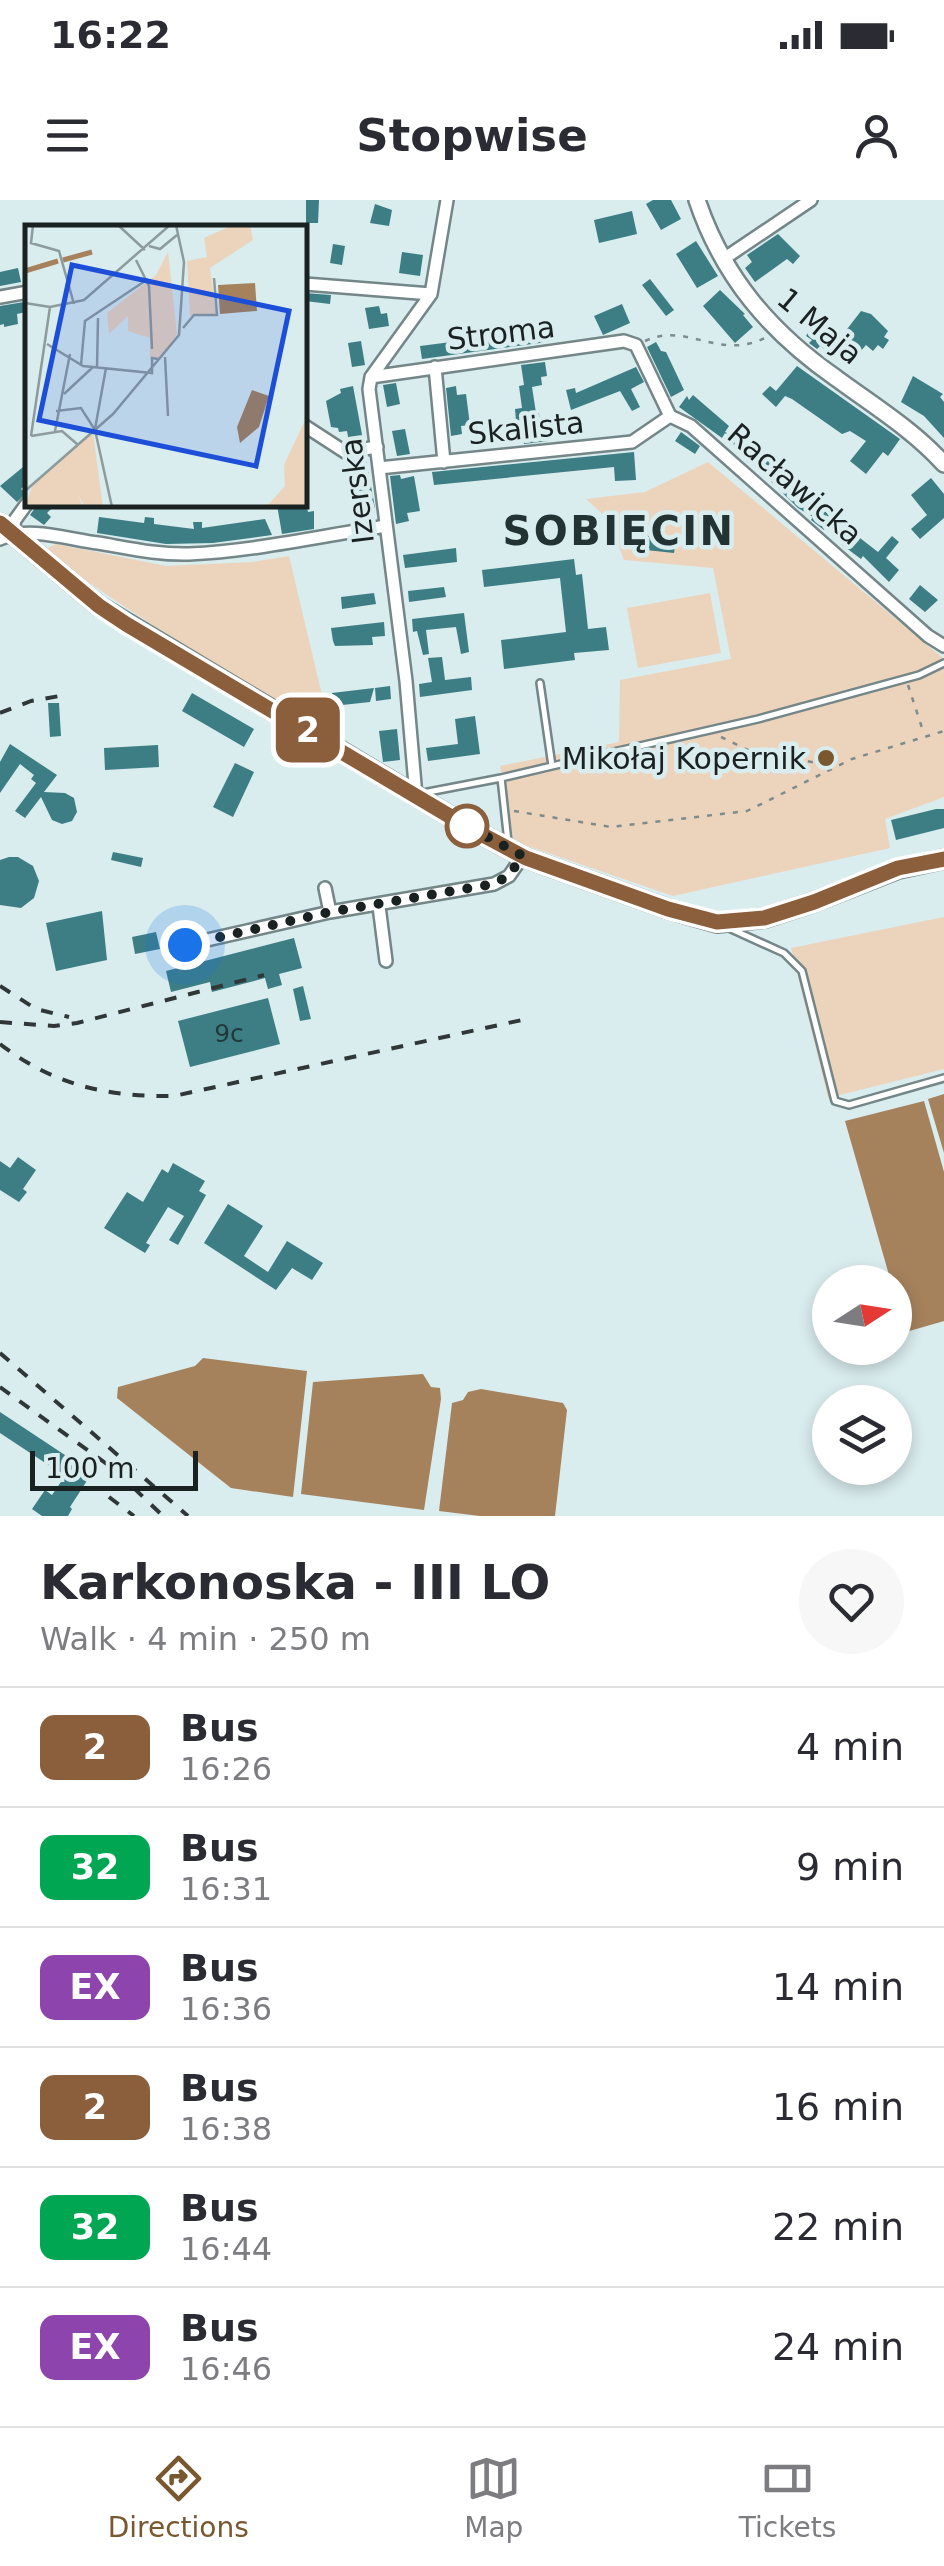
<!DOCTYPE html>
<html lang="en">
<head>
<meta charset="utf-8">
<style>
  body { margin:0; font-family:"DejaVu Sans",sans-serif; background:#f7f7f7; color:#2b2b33; height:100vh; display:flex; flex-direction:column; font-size:38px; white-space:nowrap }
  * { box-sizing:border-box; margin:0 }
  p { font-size:32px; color:#7c7c81 }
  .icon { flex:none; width:55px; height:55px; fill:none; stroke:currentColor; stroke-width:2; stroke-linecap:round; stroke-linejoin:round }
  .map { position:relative; height:1316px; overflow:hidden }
  .side { display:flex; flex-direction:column; background:#fff; flex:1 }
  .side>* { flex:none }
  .badge { padding:0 20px; border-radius:15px; font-size:35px; line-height:65px }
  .needle { width:65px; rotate:78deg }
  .fabs { position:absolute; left:812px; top:1065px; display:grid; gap:20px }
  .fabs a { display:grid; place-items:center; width:100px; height:100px; border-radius:50%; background:#fff; box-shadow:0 5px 15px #0003; font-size:50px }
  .scale { position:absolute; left:30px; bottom:25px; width:168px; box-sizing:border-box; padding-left:10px; border:5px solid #1a2121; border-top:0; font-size:28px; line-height:35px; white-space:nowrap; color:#1a2121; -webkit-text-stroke:8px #d9ecee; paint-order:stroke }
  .you { position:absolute; width:50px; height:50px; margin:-25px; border:8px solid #fff; border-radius:50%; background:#1a73e8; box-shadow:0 0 0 15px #1a73e833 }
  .map>.badge { position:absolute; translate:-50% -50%; box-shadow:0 0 0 5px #fff }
  .round { display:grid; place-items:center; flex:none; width:105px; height:105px; border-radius:52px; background:#f7f7f7 }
  .headline { display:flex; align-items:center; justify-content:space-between; height:170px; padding:0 40px }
  h1 { font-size:48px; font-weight:600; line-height:75px }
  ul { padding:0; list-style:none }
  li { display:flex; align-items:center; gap:30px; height:120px; padding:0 40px; border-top:2px solid #e1e1e2 }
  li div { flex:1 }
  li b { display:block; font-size:38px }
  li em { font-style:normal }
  li .badge { min-width:110px; font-weight:700; text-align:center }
  .status { display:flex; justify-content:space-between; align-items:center; height:70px; padding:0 50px; background:#fff; direction:ltr }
  .status svg { height:28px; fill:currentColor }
  header { display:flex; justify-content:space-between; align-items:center; height:130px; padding:0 40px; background:#fff; font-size:45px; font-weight:600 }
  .tab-bar { display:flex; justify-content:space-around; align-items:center; height:140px; border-top:2px solid #e1e1e2; background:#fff; font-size:28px; color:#7c7c81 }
  .tab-bar a { display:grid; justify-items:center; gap:5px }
  .tab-bar .on { color:#79572f }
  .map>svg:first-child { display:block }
  .green { fill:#ecd4bc }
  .water { fill:#a5825c }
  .building { fill:#3c7e84 }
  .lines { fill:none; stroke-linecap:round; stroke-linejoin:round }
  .lane-casing { stroke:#748687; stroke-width:10 }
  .street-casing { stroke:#748687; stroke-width:16 }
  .secondary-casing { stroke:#748687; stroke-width:20 }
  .primary-casing { stroke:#748687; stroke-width:22 }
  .path { stroke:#7e8b8d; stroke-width:2.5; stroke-dasharray:5 8; stroke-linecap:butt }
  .lane { stroke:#fff; stroke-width:5 }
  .street { stroke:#fff; stroke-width:11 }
  .secondary { stroke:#fff; stroke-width:15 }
  .primary { stroke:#fff; stroke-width:18 }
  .rail { stroke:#2f3737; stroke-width:4; stroke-dasharray:12 12; stroke-linecap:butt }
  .line-casing { stroke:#fff; stroke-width:22 }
  .line { stroke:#8b5e3c; stroke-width:15 }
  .walk { stroke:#1a2121; stroke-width:10; stroke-dasharray:0 18 }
  .poi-dot { fill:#79572f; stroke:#d9ecee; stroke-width:4 }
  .stop-dot { fill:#fff; stroke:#8b5e3c; stroke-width:5 }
  .labels { text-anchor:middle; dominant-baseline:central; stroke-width:9; stroke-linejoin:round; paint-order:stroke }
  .number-label { font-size:25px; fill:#22383a }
  .street-label { font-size:30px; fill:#1a2121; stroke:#d9ecee }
  .poi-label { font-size:30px; fill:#1a2121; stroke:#d9ecee; text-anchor:end }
  .district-label { font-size:40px; font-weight:bold; letter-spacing:2.5px; fill:#233233; stroke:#d9ecee }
  .inset-river { fill:none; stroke:#a5825c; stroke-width:5 }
  .inset-road { fill:none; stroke:#8d9b9c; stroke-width:2.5 }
  .view { fill:#1d4ed8; fill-opacity:0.15; stroke:#1d4ed8; stroke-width:5 }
  .inset-edge { fill:none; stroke:#1a2121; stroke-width:5 }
</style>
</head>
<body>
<div class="status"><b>16:22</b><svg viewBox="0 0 49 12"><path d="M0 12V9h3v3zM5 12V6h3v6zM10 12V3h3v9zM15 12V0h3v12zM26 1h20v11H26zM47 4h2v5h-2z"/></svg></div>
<header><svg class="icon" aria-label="menu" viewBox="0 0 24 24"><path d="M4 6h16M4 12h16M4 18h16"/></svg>Stopwise<svg class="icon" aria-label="person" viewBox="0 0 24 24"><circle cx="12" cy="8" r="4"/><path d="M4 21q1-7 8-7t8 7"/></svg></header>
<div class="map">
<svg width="944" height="1316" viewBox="0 0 944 1316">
  <rect width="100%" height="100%" fill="#d9ecee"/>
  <path class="green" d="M708,262L944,459V597L885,619L890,648L673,696L513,641L500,566L619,542L620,480L731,459L713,368L624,360L609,320L586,299L645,292Z
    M56,344L166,366L252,362L289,356L331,533C233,475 135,418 44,350Z
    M710,393L721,453L638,468L627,408Z
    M944,717V869L828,898L791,748Z"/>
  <path class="water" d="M944,894V953L928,899Z
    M924,901L944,972V1121L906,1132L895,1095V1082H891L845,921Z
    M203,1158L307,1171L293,1297L231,1288L117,1198L118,1187L195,1166Z
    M423,1174L431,1187L440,1188L441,1199L424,1310L301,1294L313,1182Z
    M481,1189L563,1203L567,1210L555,1316H480L439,1311L452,1203L463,1200L468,1192Z"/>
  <path class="building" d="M306,0H319L318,23H306Z
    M653,0H671L681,19L661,30L646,4Z
    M375,4L392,10L389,26L370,23Z
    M632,11L637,34L599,43L594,20Z
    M778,34L800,56L793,64L787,59L755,82L745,68L752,62L747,55Z
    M696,41L718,76L697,88L676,54Z
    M333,44L345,46L342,65L330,63Z
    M402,52L423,55L420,76L399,73Z
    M18,68L21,82L0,86V72Z
    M650,79L674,110L666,116L642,85Z
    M720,90L745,114L743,115L753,127L735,143L703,106Z
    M305,93L331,95L330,104L305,101Z
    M24,102L26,112L17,114L18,124L4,127V124L0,125V106Z
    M622,104L630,123L603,135L594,116Z
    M379,106L381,114L387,113L389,126L369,129L365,108Z
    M861,111L871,114L888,131L884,137L889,140L883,149L878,145L873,151L866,145L860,152L841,137Z
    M813,126L820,131L823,127L837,137L826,150L820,146L817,149L809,143L812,140L806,136Z
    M546,130L547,142L422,159L420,146Z
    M361,141L365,165L352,167L348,143Z
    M656,142L661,151L666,152L684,190L671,197L647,147Z
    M545,162L547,176L541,177L542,185L532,187L536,213H539L540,229L547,228L548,241L524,244L522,220L516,221L515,209L522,208L519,186L524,185L521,165Z
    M797,166L900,239L888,256L883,252L866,274L850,261L866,241L850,231L842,234L792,199L785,196L776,207L762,194L770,186L776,191Z
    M636,167L644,182L631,189L640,207L632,211L620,191L571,210L566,190L575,188L576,193Z
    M913,176L943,194L940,197L944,202V238L924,216L901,202Z
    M396,183L400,204L387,207L383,185Z
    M353,186L363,240L349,242L347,231L339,232L338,228L331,227L326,201L341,193L340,189Z
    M456,186L457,195L466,194L470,225L461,226L462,234L451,236L446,188Z
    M693,195L729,226L725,232L739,239L748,236L789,282L833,318L824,330L811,320L813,317L798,308L750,261L748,263L725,233L722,238L679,207L687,196L689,200Z
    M405,229L410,254L397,256L392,231Z
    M681,232L700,246L695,254L675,241Z
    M634,252L636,280L615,281L614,267L434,285L432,272Z
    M366,259L375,308L364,310L362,304L353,306L351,297L360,295L353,261Z
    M23,267L28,271V282L21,289L26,293L17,302L0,286Z
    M400,275L401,279L414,276L420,311L407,313L409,321L396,324L390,276Z
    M931,278L944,294V318L920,339L911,329L927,315L911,295Z
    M37,305H55L47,313L51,317L44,325L30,315Z
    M277,305H293L294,309L307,307L308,312L314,311V329L282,334Z
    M99,317L144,323L145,317L154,318V324L194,329L193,322H202V328L265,319L272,335L213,343L166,344L97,333Z
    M851,331L878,352L892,336L899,342L886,358L899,370L889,382L863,356L861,359L841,344Z
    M648,336L676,339L674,353L646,350Z
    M456,348L457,362L405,368L403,355Z
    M574,359L576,375L582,374L588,429L606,427L609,450L574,453L575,460L504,469L501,440L566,432L560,378L484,387L482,370Z
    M920,385L938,400L925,412L909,399Z
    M444,387L446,397L409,402L408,391Z
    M374,393L376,404L342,409L341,397Z
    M464,413L469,452L461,454L456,427L426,430L429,454L423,455L417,431L413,432L412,419Z
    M384,422L385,436L372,437L373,445L335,446L333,441L331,428Z
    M442,457L445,480L471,477L472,490L420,497L419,484L432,482L428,458Z
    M390,486L391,499L376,501L375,488Z
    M374,488L370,502L333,506L332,493Z
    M192,493L254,529L244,547L182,511Z
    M48,503H59L61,536L50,537Z
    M475,516L480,554L428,561L426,548L458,544L455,519Z
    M397,529L400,560L383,562L379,531Z
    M10,544L57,575L44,592L65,593L74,598L77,612L72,621L62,624L52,620L41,597L25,618L15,611L36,583L31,579L34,575L20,564L0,593V562Z
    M158,545L159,567L105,570L104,548Z
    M235,563L254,572L233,617L213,607Z
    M936,609H944V628L896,640L891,620Z
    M113,652L143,658L141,667L111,660Z
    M9,657H18L33,666L39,681L34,698L21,708L0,705V660Z
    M102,711L107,760L56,771L46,723Z
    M156,732L160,749L135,754L132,737Z
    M294,738L302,768L279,774L282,785L268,789L265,778L212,792L210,782L171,792L166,771Z
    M303,786L311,819L300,821L293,789Z
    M268,798L280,844L190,867L178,821Z
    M18,957L36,970L23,989L27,992L19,1002L0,990V961L10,968Z
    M173,963L205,981L199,991L206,995L178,1045L169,1040L184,1016L168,1007L146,1043L150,1045L145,1053L104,1028L127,992L143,1002L162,969L168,973Z
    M228,1004L263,1026L244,1056L268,1072L287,1041L323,1063L312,1080L292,1068L276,1090L204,1043Z
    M0,1212L92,1273L70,1307L72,1309L68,1316H42L32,1309L45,1290L52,1295L65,1276L0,1233Z"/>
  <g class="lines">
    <g class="lane-casing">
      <path id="lane" d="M552,566L758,519L919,475L944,463
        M501,578L552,566L540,483
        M423,593L501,578L508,642
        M731,729L784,753L802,771L835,901L849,905L944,878"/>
    </g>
    <g class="street-casing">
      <path id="street" d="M722,60L811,0
        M305,84L431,94
        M0,97L28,92
        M435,167L444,262
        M371,177L624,141L636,145L670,216L691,226L928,436L944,446
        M305,226L345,252L377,247
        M379,268L632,242L670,216
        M12,334L15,320L28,302
        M0,339C29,326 67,339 98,343C128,348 158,355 189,354C255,351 321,336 386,326
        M416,596L406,481L369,189L371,177L431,94L447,0
        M325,688L330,712
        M379,706L386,761
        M185,745L330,712L494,684L509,676L523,656"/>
    </g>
    <g class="secondary-casing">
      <path id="secondary" d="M697,0C723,77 770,132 836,178C874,206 912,229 944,264"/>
    </g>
    <g class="primary-casing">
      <path id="primary" d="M0,323L99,406L468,627L526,658L668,709L717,723L765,718L814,702L898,669L944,659"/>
    </g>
    <path class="path" d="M645,141C688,121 718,162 767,137
      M908,485L924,534
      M721,537L750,551L834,566
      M514,611L611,627L747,611L852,559L944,531"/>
    <use href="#lane" class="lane"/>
    <use href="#street" class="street"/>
    <use href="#secondary" class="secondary"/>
    <use href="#primary" class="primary"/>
    <path class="rail" d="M0,513L31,501L65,495
      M0,786L36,809L69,817
      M0,822L54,826L77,823L264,775
      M0,844C53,885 107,897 174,896L522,820
      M0,1153L188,1316
      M0,1187L115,1270L163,1316
      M109,1297L134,1316"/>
  </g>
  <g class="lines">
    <g class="line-casing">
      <path id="line" d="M0,323L99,406L126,424L468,627L526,658L668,709L717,722L764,718L814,702L898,668L944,659"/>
    </g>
    <use href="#line" class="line"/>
    <path class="walk" d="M185,745L330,712L494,684L508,676L523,656L467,626"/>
  </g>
  <circle class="poi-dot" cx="826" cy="558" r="10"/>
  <circle class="stop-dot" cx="467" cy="626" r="20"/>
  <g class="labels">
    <g class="number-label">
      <text x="229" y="833">9c</text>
    </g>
    <g class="street-label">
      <text transform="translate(820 126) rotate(40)">1 Maja</text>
      <text transform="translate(501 133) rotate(-7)">Stroma</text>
      <text transform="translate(526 228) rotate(-6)">Skalista</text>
      <text transform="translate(795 284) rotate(41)">Racławicka</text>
      <text transform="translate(357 291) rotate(-97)">Izerska</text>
    </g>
    <g class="poi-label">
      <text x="806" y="558">Mikołaj Kopernik</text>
    </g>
    <g class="district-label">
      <text x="619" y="331">SOBIĘCIN</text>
    </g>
  </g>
  <g transform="translate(25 25)">
    <rect width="282" height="282" fill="#d9ecee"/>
    <path d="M208,0H225L228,15L185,43L191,91H165L162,36L182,32L179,13ZM143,27L152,109L137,133H125V113L103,106V91L84,109L82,88L131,50ZM282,191V282H241L260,261L259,240ZM68,208L78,282H60L53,270L58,282H0L8,259Z" fill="#ecd4bc"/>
    <path d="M230,58L232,86L195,89L193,60ZM227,165L244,171L234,202L215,218L212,202Z" fill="#a5825c"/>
    <path class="inset-river" d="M38,35L67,27M0,46L33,36"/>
    <path class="inset-road" d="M8,0L6,18L34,26L49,79M93,0L120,25M124,21L135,24L152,10M111,35L124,61L127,124M0,78L25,82L59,75L145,0M158,103L169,90H192L189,53M22,119L58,141L127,148V133L133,134M140,132L143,191M56,140L60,96L123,54M72,142L73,93M39,169L68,142M31,186L56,183L70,205L87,282M70,204L81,143M30,206L45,129M6,211L25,82M6,211L37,206L52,219M0,266L88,189L154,110L159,37L151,0"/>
    <path class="view" d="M47,40L264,86L231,241L14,195Z"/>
    <rect width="282" height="282" class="inset-edge"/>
  </g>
</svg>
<div class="fabs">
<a><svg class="needle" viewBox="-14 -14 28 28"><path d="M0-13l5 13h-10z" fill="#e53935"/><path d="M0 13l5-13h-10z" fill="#7c7c81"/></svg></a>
<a><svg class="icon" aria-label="layers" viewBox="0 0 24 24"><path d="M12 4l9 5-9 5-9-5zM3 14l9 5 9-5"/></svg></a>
</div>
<div class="scale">100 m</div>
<div class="you" style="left:185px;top:745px"></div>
<b class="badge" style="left:308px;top:530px;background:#8b5e3c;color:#fff">2</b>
</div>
<section class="side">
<div class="headline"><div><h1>Karkonoska - III LO</h1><p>Walk · 4 min · 250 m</p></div><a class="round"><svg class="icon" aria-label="heart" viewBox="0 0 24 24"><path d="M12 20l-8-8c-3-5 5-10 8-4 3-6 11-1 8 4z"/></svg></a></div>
<ul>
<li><span class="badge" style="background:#8b5e3c;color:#fff">2</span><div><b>Bus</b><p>16:26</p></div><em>4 min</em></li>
<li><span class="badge" style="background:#00a651;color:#fff">32</span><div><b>Bus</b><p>16:31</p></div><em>9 min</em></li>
<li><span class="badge" style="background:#8e44ad;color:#fff">EX</span><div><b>Bus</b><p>16:36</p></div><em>14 min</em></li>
<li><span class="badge" style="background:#8b5e3c;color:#fff">2</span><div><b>Bus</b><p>16:38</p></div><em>16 min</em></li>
<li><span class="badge" style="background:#00a651;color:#fff">32</span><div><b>Bus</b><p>16:44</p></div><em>22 min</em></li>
<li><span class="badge" style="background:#8e44ad;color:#fff">EX</span><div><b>Bus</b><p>16:46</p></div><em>24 min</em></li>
</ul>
</section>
<nav class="tab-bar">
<a class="on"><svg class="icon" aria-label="directions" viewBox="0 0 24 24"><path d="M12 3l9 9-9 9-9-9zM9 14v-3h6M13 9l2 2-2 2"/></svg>Directions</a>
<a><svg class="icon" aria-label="map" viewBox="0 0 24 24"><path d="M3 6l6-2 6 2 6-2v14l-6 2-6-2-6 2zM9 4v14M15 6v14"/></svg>Map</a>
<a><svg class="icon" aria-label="tickets" viewBox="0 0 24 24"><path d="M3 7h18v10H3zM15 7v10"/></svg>Tickets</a>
</nav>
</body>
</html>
